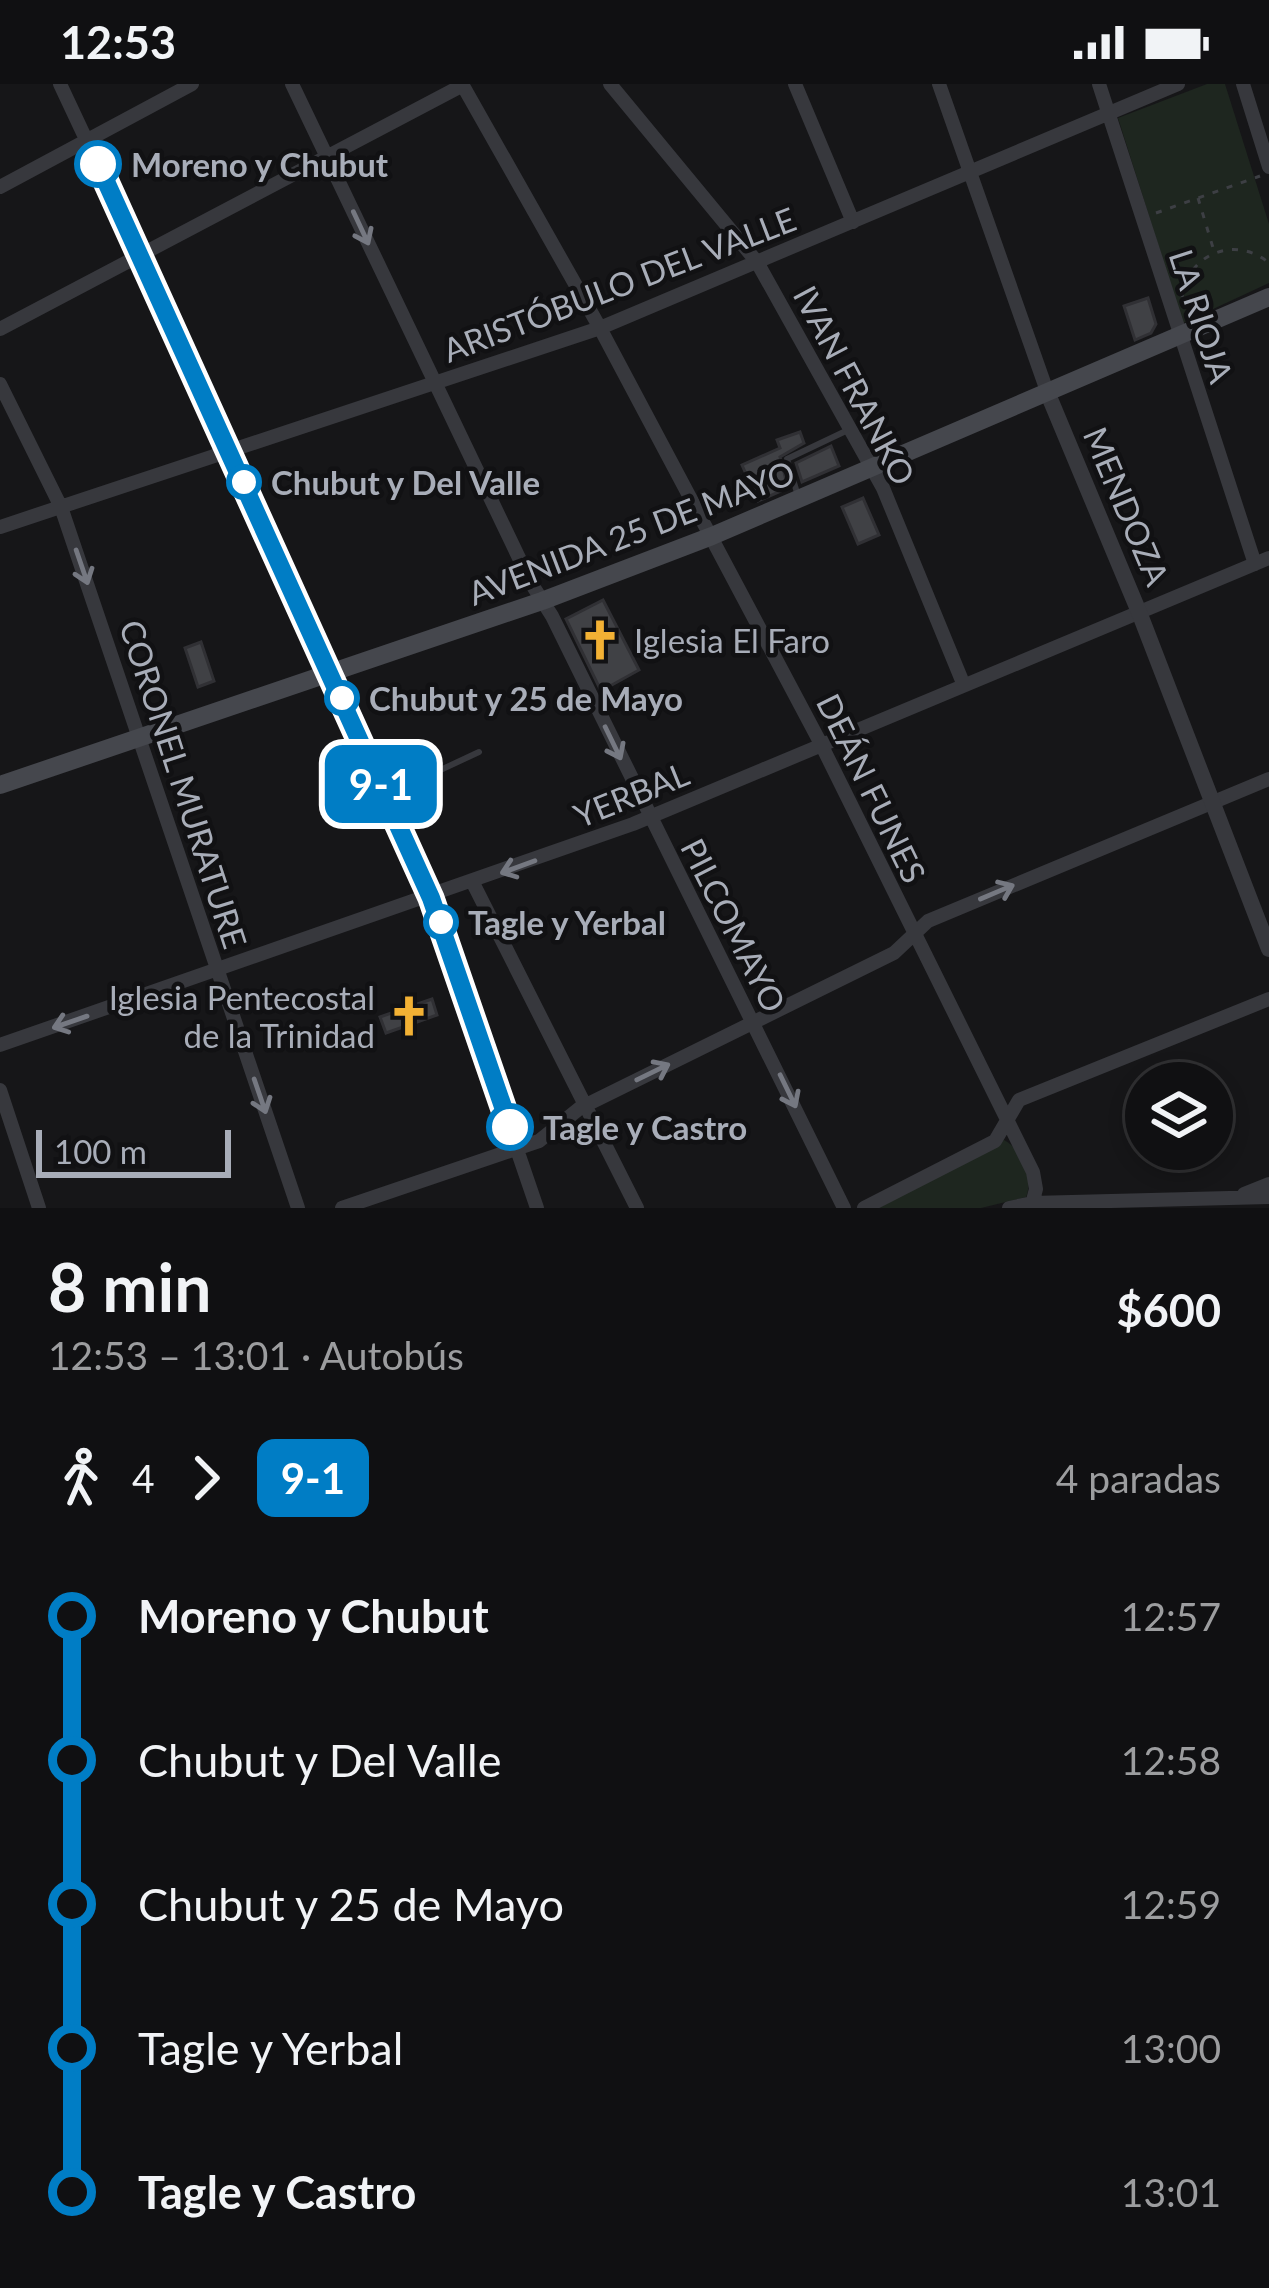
<!DOCTYPE html>
<html lang="es">
<head>
<meta charset="utf-8">
<style>
  body { margin:0; font-family:Lato,sans-serif; background:#1e1e20; color:#f1f3f6; height:100vh; display:flex; flex-direction:column; font-size:45px; white-space:nowrap }
  * { box-sizing:border-box; margin:0 }
  p { font-size:39px; color:#9c9d9f }
  .icon { flex:none; width:66px; height:66px; fill:none; stroke:currentColor; stroke-width:2; stroke-linecap:round; stroke-linejoin:round }
  .map { position:relative; height:1124px; overflow:hidden }
  .drawer { display:flex; flex-direction:column; background:#101012; flex:1 }
  .drawer>* { flex:none }
  .badge { padding:0 24px; border-radius:18px; font-size:42px; line-height:78px }
  .fabs { position:absolute; left:1125px; top:978px; display:grid; gap:24px }
  .fabs a { display:grid; place-items:center; width:108px; height:108px; border-radius:50%; background:#101012; box-shadow:0 6px 18px #0003,0 0 0 3px #303032; font-size:60px }
  .scale { position:absolute; left:36px; bottom:30px; width:195px; box-sizing:border-box; padding-left:12px; border:6px solid #a8adb8; border-top:0; font-size:33px; line-height:42px; white-space:nowrap; color:#a8adb8; -webkit-text-stroke:9px #111113; paint-order:stroke }
  .map>.badge { position:absolute; translate:-50% -50%; box-shadow:0 0 0 6px #fff }
  .legs { display:flex; align-items:center; gap:18px; height:132px; padding:0 48px; font-size:39px }
  .legs p { margin-inline-start:auto }
  .headline { display:flex; align-items:center; justify-content:space-between; height:204px; padding:0 48px }
  h1 { font-size:66px; font-weight:700; line-height:90px }
  ul { padding:0 48px; list-style:none }
  li { display:flex; align-items:center; gap:42px; height:144px; font-size:45px }
  li i { display:grid; place-items:center; width:18px; height:100%; margin:0 15px; background:currentColor }
  li i::after { content:''; width:30px; height:30px; margin:-15px; border:9px solid; border-radius:50%; background:#101012 }
  li p { margin-inline-start:auto }
  li:first-child i { background:linear-gradient(#0000 50%,currentColor 0) }
  li:last-child i { background:linear-gradient(currentColor 50%,#0000 0) }
  .status { display:flex; justify-content:space-between; align-items:center; height:84px; padding:0 60px; background:#101012; direction:ltr }
  .status svg { height:33px; fill:currentColor }
  .map>svg:first-child { display:block }
  .green { fill:#1e261f }
  .building { fill:#404145; stroke:#303034; stroke-width:3 }
  .lines { fill:none; stroke-linecap:round; stroke-linejoin:round }
  .path { stroke:#3d3f44; stroke-width:3; stroke-dasharray:6 9; stroke-linecap:butt }
  .service { stroke:#37383d; stroke-width:6 }
  .minor { stroke:#37383d; stroke-width:14 }
  .tertiary { stroke:#37383d; stroke-width:16 }
  .secondary { stroke:#45474d; stroke-width:18 }
  .oneway { stroke:#757881 }
  .line-1-casing { stroke:#fff; stroke-width:27 }
  .line-1 { stroke:#007dc5; stroke-width:18 }
  .stop-1-dot { fill:#fff; stroke:#007dc5; stroke-width:6 }
  .labels { text-anchor:middle; dominant-baseline:central; stroke-width:9; stroke-linejoin:round; paint-order:stroke }
  .stop-label { font-size:33px; font-weight:bold; fill:#a8adb8; stroke:#111113; text-anchor:start }
  .street-label { font-size:33px; fill:#a8adb8; stroke:#111113 }
  .poi-label { font-size:33px; fill:#a8adb8; stroke:#111113; text-anchor:start }
</style>
</head>
<body>
<div class="status"><b>12:53</b><svg viewBox="0 0 49 12"><path d="M0 12V9h3v3zM5 12V6h3v6zM10 12V3h3v9zM15 12V0h3v12zM26 1h20v11H26zM47 4h2v5h-2z"/></svg></div>
<div class="map">
<svg width="1269" height="1124" viewBox="0 0 1269 1124">
  <rect width="100%" height="100%" fill="#161618"/>
  <path class="green" d="M1207,0H1225L1269,140V199L1183,239L1118,34Z
    M1004,1056C1021,1064 1034,1096 1026,1113L981,1124H878Z"/>
  <path class="building" d="M1148,214L1156,240L1151,249L1135,256L1124,222Z
    M800,348L804,359L780,373L788,404L758,417L742,381L780,364L777,356Z
    M831,362L839,382L802,398L796,379Z
    M863,414L879,451L858,460L842,423Z
    M603,516L639,586L601,607L566,535Z
    M201,558L214,597L198,603L185,564Z
    M432,915L437,931L386,949L380,933Z"/>
  <g class="lines">
    <path class="path" d="M1198,114L1214,167
      M1156,129L1260,92
      M1182,213C1188,169 1236,151 1269,179"/>
    <path class="service" d="M798,412L787,375L848,346
      M389,710L479,668"/>
    <path class="minor" d="M60,0L224,349L431,814L537,1124
      M292,0L531,499L552,532L844,1124
      M462,0L600,244L821,660L1033,1088L1036,1105L1031,1124
      M610,0L757,178L883,404L963,599
      M795,0L853,138
      M939,0L1048,310
      M1099,0L1255,480
      M1243,0L1269,83
      M0,103L192,0
      M0,245L463,1
      M0,300L61,423L298,1124
      M0,443L600,244L1178,0
      M473,799L637,1124
      M0,961L633,740L1269,474
      M0,1006L39,1124
      M1244,1110L1269,1100
      M342,1124L539,1057L580,1024L894,869L928,837L1269,695
      M864,1124L995,1057L1019,1016L1269,915
      M1009,1124L1032,1119L1269,1113"/>
    <path class="tertiary" d="M1048,310L1139,528L1269,865"/>
    <path class="secondary" d="M0,701L542,517L712,452L1269,213"/>
  </g>
  <defs><path id="oneway-shaft" d="M-6 0H5M1.5-3L5.5 0L1.5 3" fill="none" stroke-width="1.6" stroke-linecap="round" stroke-linejoin="round" transform="scale(3)"/></defs>
  <g class="oneway">
    <use href="#oneway-shaft" transform="translate(361 144) rotate(65)"/>
    <use href="#oneway-shaft" transform="translate(82 483) rotate(71)"/>
    <use href="#oneway-shaft" transform="translate(613 659) rotate(64)"/>
    <use href="#oneway-shaft" transform="translate(518 783) rotate(160)"/>
    <use href="#oneway-shaft" transform="translate(997 808) rotate(-23)"/>
    <use href="#oneway-shaft" transform="translate(70 938) rotate(161)"/>
    <use href="#oneway-shaft" transform="translate(653 988) rotate(-26)"/>
    <use href="#oneway-shaft" transform="translate(788 1007) rotate(64)"/>
    <use href="#oneway-shaft" transform="translate(260 1012) rotate(71)"/>
  </g>
  <g class="lines">
    <g class="line-1-casing">
      <path id="line-1" d="M98,80L431,814L510,1043"/>
    </g>
    <use href="#line-1" class="line-1"/>
  </g>
  <defs>
    <g id="church-bare" transform="scale(3.24)"><path d="M-1.2-6h2.4v3.5h3.3v2.4h-3.3V6h-2.4V-.1h-3.3v-2.4h3.3Z" fill="#f2b134" stroke="#111113" stroke-width="2.5" paint-order="stroke"/></g>
  </defs>
  <g fill-rule="evenodd">
    <use href="#church-bare" x="600" y="556"/>
    <use href="#church-bare" x="409" y="932"/>
  </g>
  <g class="stop-1-dot">
    <circle cx="98" cy="80" r="21"/>
    <circle cx="244" cy="398" r="15"/>
    <circle cx="342" cy="614" r="15"/>
    <circle cx="441" cy="838" r="15"/>
    <circle cx="510" cy="1043" r="21"/>
  </g>
  <g class="labels">
    <g class="stop-label">
      <text x="131" y="80">Moreno y Chubut</text>
      <text x="271" y="398">Chubut y Del Valle</text>
      <text x="369" y="614">Chubut y 25 de Mayo</text>
      <text x="468" y="838">Tagle y Yerbal</text>
      <text x="543" y="1043">Tagle y Castro</text>
    </g>
    <g class="street-label">
      <text transform="translate(619 200) rotate(-21)">ARISTÓBULO DEL VALLE</text>
      <text transform="translate(1202 232) rotate(72)">LA RIOJA</text>
      <text transform="translate(855 301) rotate(62)">IVAN FRANKO</text>
      <text transform="translate(1127 422) rotate(67)">MENDOZA</text>
      <text transform="translate(631 448) rotate(-21)">AVENIDA 25 DE MAYO</text>
      <text transform="translate(184 700) rotate(72)">CORONEL MURATURE</text>
      <text transform="translate(872 704) rotate(64)">DEÁN FUNES</text>
      <text transform="translate(631 710) rotate(-22)">YERBAL</text>
      <text transform="translate(734 841) rotate(63)">PILCOMAYO</text>
    </g>
    <g class="poi-label">
      <text x="634" y="556">Iglesia El Faro</text>
      <text x="375" y="913" text-anchor="end">Iglesia Pentecostal<tspan x="375" dy="38">de la Trinidad</tspan></text>
    </g>
  </g>
</svg>
<div class="fabs">
<a><svg class="icon" aria-label="layers" viewBox="0 0 24 24"><path d="M12 4l9 5-9 5-9-5zM3 14l9 5 9-5"/></svg></a>
</div>
<div class="scale">100 m</div>
<b class="badge" style="left:381px;top:700px;background:#007dc5;color:#fff">9-1</b>
</div>
<section class="drawer">
<div class="headline"><div><h1>8 min</h1><p>12:53 – 13:01 · Autobús</p></div><b>$600</b></div>
<div class="legs"><svg class="icon" aria-label="walk" viewBox="0 0 24 24"><circle cx="13" cy="4" r="2"/><path d="M13 8l-2 6 4 7M11 14l-3 7M7 12l3-4h3l4 4"/></svg>4<svg class="icon" aria-label="forward" viewBox="0 0 24 24"><path d="M9 5l7 7-7 7"/></svg><b class="badge" style="background:#007dc5;color:#fff">9-1</b><p>4 paradas</p></div>
<ul>
<li><i style="color:#007dc5"></i><b>Moreno y Chubut</b><p>12:57</p></li>
<li><i style="color:#007dc5"></i><span>Chubut y Del Valle</span><p>12:58</p></li>
<li><i style="color:#007dc5"></i><span>Chubut y 25 de Mayo</span><p>12:59</p></li>
<li><i style="color:#007dc5"></i><span>Tagle y Yerbal</span><p>13:00</p></li>
<li><i style="color:#007dc5"></i><b>Tagle y Castro</b><p>13:01</p></li>
</ul>
</section>
</body>
</html>
